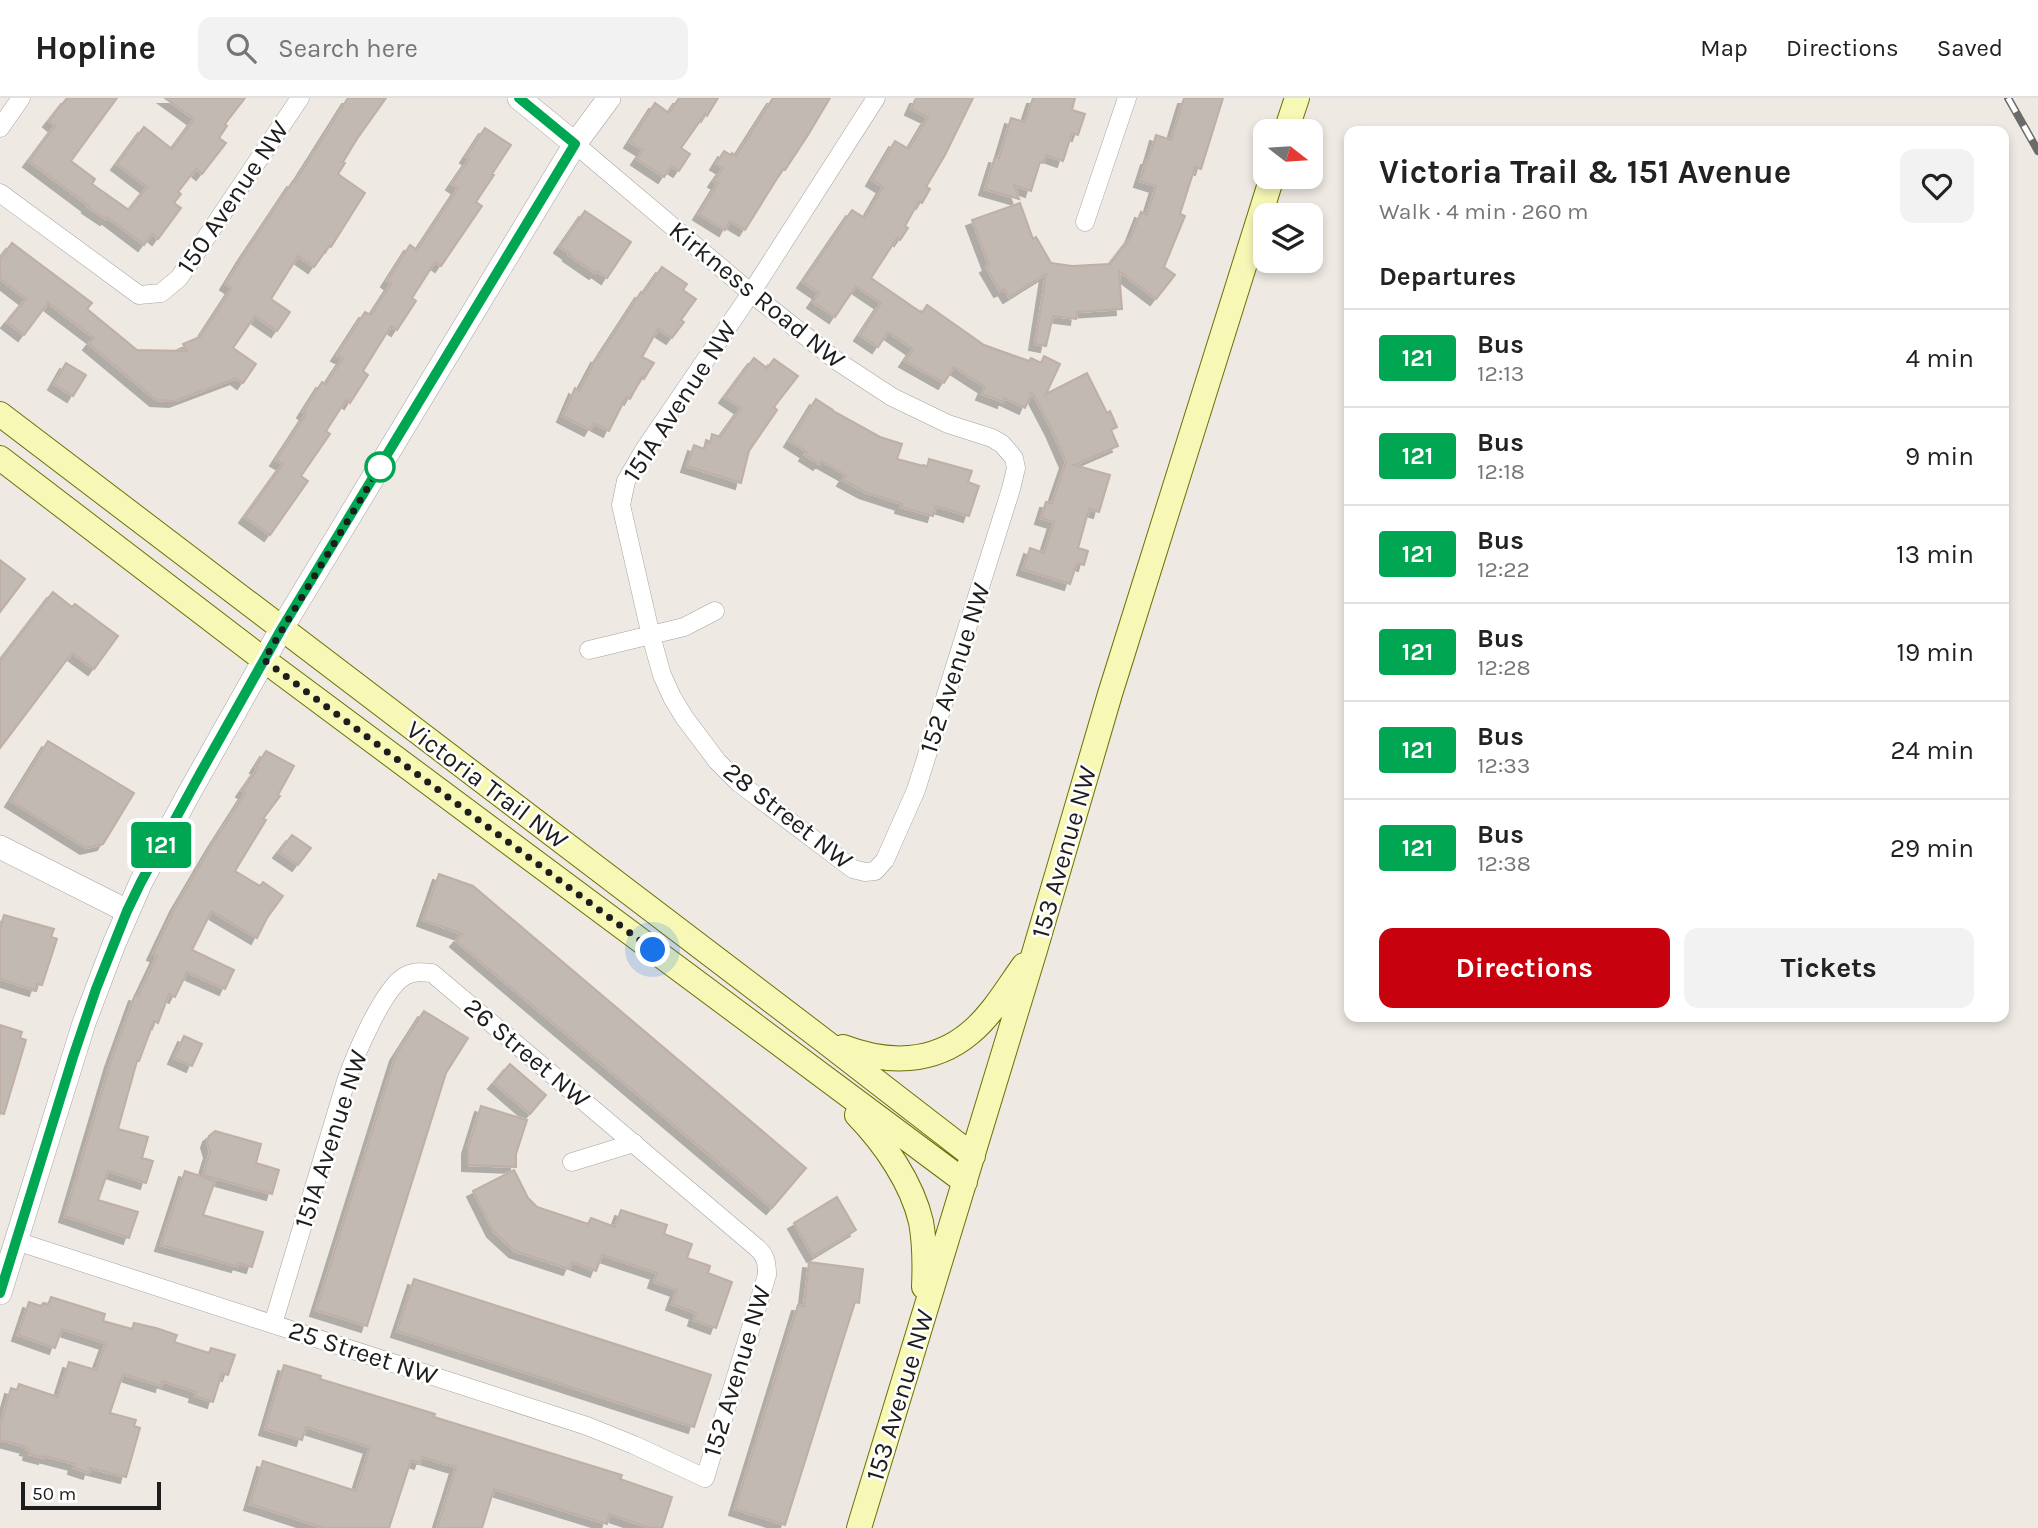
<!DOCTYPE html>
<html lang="en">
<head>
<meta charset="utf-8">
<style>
  body { margin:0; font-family:Karla,sans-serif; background:#f2f2f2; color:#222; height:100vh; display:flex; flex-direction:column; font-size:26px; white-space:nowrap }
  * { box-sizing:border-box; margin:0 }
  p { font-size:23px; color:#767676 }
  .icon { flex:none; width:38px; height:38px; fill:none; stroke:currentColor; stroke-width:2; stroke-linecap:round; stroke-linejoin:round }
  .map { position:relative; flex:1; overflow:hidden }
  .drawer { position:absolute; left:1344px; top:28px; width:665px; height:896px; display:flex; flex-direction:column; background:#fff; border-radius:14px; box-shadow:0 4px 10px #0003 }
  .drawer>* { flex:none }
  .badge { padding:0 14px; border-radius:5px; font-size:24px; line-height:46px }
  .needle { width:46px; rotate:107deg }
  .controls { position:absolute; left:1253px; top:21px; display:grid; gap:14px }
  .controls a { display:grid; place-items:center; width:70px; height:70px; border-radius:14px; background:#fff; box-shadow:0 4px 10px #0003; font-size:35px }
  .scale { position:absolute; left:21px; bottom:18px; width:140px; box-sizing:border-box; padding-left:7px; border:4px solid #1d1d1d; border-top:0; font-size:19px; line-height:24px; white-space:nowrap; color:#1d1d1d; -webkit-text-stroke:5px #fff; paint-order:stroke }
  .you { position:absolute; width:35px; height:35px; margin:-18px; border:5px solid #fff; border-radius:50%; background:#1a73e8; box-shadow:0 0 0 10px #1a73e833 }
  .map>.badge { position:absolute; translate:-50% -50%; box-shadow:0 0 0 4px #fff }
  h2 { padding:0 35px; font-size:26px; line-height:63px }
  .round { display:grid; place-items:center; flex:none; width:74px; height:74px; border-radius:14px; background:#f2f2f2 }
  .overview { display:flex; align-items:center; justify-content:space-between; height:119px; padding:0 35px }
  h1 { font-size:33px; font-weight:700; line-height:52px }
  .cta { display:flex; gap:14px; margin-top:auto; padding:14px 35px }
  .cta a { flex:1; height:80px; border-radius:14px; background:#c7020e; color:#fff; font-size:28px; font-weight:700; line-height:80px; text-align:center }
  .cta a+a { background:#f2f2f2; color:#222 }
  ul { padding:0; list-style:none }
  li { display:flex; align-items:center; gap:21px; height:98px; padding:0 35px; border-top:2px solid #e0e0e0 }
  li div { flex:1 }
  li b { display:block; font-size:26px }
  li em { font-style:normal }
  li .badge { min-width:77px; font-weight:700; text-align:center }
  header { display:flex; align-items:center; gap:42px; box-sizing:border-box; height:98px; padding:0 35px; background:#fff; border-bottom:2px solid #e0e0e0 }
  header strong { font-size:33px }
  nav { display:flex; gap:38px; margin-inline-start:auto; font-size:24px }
  .search { width:490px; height:63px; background:#f2f2f2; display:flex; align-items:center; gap:18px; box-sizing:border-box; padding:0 24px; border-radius:14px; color:#767676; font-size:26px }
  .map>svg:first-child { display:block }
  .building { fill:#c2b9b2; stroke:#bfafa5; stroke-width:2; filter:url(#shadow) }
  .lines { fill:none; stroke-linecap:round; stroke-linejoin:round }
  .minor-casing { stroke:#a4a4a4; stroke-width:19 }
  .tertiary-casing { stroke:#a4a4a4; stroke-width:24 }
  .secondary-casing { stroke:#6c7106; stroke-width:26 }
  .minor { stroke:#fff; stroke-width:18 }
  .tertiary { stroke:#fff; stroke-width:23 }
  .secondary { stroke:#f8f8b6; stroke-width:24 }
  .rail-casing { stroke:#6b6b6b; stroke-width:8 }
  .rail { stroke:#fff; stroke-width:5; stroke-dasharray:16; stroke-linecap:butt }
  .line-casing { stroke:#fff; stroke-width:16 }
  .line { stroke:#00a651; stroke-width:10 }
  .walk { stroke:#1d1d1d; stroke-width:7; stroke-dasharray:0 12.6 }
  .stop-dot { fill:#fff; stroke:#00a651; stroke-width:3.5 }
  .labels { text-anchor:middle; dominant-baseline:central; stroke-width:5; stroke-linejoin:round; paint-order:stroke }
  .street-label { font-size:26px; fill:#1d1d1d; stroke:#fff }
</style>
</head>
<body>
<header>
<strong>Hopline</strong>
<div class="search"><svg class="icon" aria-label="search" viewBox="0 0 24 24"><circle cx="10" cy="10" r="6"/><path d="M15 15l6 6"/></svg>Search here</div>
<nav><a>Map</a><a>Directions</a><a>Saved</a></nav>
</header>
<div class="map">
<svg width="2038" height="1430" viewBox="0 0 2038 1430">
  <defs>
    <filter id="shadow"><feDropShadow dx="-6" dy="6" stdDeviation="0" flood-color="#0004"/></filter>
  </defs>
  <rect width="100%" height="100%" fill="#eee9e2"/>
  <path class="building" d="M67,0H117L71,63L95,81L92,86L129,112L147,89L117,66L144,29L172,51L194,21L165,0H245L225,26L227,28L219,40L226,45L202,76L196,71L178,94L181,96L174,105L181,110L158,141L152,136L144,147L107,119L106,121L88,109L89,108L29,63L55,28L49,23Z
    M348,0H386L357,41L343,64L345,65L338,76L365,95L331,149L329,148L314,169L298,158L271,201L290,214L277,233L255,218L233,250L256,266L243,285L236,280L175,303L156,302L89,246L94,240L48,205L24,237L7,224L26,201L0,181V161L12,145L92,205L87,211L137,252L187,253L183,246L200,239L232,190L226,186L243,158L293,83L295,84Z
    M679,0H718L707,18L705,16L681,50L690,56L679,73L671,68L664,79L637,61L643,52L630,44L655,5L669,15Z
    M773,0H830L808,37L785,72L783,71L745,132L730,123L725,132L699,116L718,85L714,83L723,70L716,66L724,53L731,57L732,55L736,58Z
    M916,0H973L945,57L926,89L930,91L922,105L919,103L905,128L908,130L900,142L897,140L871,180L922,215L927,207L984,247L1029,263L1031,260L1041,265L1044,258L1060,266L1046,296L1087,275L1107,315L1110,313L1117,329L1111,332L1118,348L1074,367L1110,377L1099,414L1089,411L1078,450L1088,453L1084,467L1077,465L1070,486L1023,471L1030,450L1044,455L1054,424L1041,420L1046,404L1052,405L1066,364L1052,332L1032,294L1025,310L1004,300L1003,304L982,296L985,289L954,269L944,285L905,263L913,251L888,234L878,249L860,237L881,205L856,188L835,219L813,204L819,195L803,184L852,112L865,120L883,89L872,82L895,43L909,51L928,19L911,11Z
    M1033,0H1075L1072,12L1085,16L1078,37L1072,35L1063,63L1046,57L1043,65L1040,64L1031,93L1014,87L1019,101L985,91L995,59L999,60L1011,20L1025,24Z
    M1184,0H1223L1201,71L1195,69L1180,116L1185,118L1164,169L1175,177L1156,201L1119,173L1122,211L1077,214L1076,221L1053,218L1046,248L1035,246L1046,176L1009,199L1004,191L1000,193L986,169L989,167L972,122L1020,105L1033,141L1036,139L1051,165L1072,168L1110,166L1131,139L1141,114L1147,117L1156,88L1140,83L1147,61H1149L1156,37L1171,42Z
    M485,30L511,47L492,76L494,77L476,104L482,108L441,168L435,164L412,200L416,203L397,232L391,228L363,273L368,277L350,305L346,302L326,333L330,336L301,378L308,383L270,437L245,419L283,366L276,362L306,316L303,314L322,284L326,286L343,260L337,257L365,214L371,217L391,186L387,183L410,147L417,152L458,90L452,86L469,61L466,59Z
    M585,113L631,144L607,180L597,173L595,175L569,157L570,156L560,149Z
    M662,169L687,186L683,192L696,201L681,222L684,224L672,240L658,231L642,259L654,265L644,281L642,279L630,301L626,299L609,333L594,325L590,332L563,318L575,290L579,293L597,259L598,260L641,194L643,196Z
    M754,260L767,270L774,261L798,278L774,309L777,312L749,353L741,385L687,368L694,347L704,351L706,344L710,345L712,336L720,339L741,310L725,299Z
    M66,265L86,277L73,298L54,286Z
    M816,301L833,312V313L880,339L902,346L897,361L927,369L929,361L972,373L968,384L979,388L969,418L936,408L933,418L901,409L902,406L865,394L843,382L846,377L821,363L819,366L805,357L807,354L790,343Z
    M0,462L25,481L0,514Z
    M53,494L72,509L75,506L118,538L94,571L72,555L0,650V563Z
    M48,643L134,695L103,746L86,750L11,703Z
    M266,653L294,668L278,697L280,698L263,721L266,722L235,773L260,788L263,784L283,798L267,820L257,840L213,814H211L192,852L234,872L225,891L187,874L175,899L169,896L158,925L154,923L139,963H137L118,1031L148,1039L142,1060L153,1063L146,1085L108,1073L98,1102L138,1114L129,1140L65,1118L111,963L135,897L138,898L157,858L153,856L176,808L213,745L245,695L242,693L258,670L256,669Z
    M292,737L311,750L298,767L279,754Z
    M439,776L473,788L806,1070L772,1110L456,843L462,836L423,822Z
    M4,817L54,831L51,839L57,841L42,887L37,886L35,892L0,881V831Z
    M424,913L468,940L446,975L367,1228L316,1212L396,957Z
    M0,927L22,934L20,940L26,942L4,1016L0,1015Z
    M184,938L202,946L192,968L174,960Z
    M510,966L546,997L530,1016L494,985Z
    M481,1008L527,1022L516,1056V1069L468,1067V1050Z
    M215,1033L261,1046L256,1065L279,1072L272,1096L203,1077L210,1054L207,1044L209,1038Z
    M514,1072L528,1100L537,1109L588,1126L591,1120L615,1129L621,1112L667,1127L664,1136L692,1146L687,1160L710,1168L708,1175L732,1184L716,1230L694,1222L696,1215L672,1206L677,1192L654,1184L657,1175L602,1157L596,1173L572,1164L569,1171L515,1153L493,1133L473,1093Z
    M185,1073L215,1083L203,1117L263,1134L252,1169L238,1165L237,1168L161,1147Z
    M837,1099L856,1132L813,1158L794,1125Z
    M809,1164L863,1171L859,1205L855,1204L785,1427L735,1411L798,1207L804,1208Z
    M414,1181L711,1277L694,1329L397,1233Z
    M51,1199L105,1216L103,1223L132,1231L134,1225L156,1230L177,1237L174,1244L209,1255L211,1250L235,1257L228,1277L222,1275L213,1304L195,1298L196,1294L162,1283L161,1288L123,1276L110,1315L136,1322L134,1328L140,1330L126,1379L90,1370L89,1375L74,1370L75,1366L44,1358V1360L29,1356L30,1352L26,1351L27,1349L0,1342V1328L11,1290L17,1292L19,1286L58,1299L69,1264L96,1272L106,1245L62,1231L55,1250L18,1237L29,1204L41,1208L43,1205L48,1207Z
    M284,1267L321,1278L320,1281L435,1316L434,1319L622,1377L620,1381L672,1399L662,1430H650L609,1416L607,1426L494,1391L482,1430H437L456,1369L422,1359L420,1365L411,1362L389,1430H324L250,1406L263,1363L356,1393L370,1349L306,1329L302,1342L265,1331Z"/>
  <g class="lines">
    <g class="minor-casing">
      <path id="minor" d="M0,30L21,0
        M575,46L751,195L837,263L892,299L948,326L992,340L1002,346L1014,360L1016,370L1011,391L916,692L885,762L875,773L865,774L853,771L739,685L717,663L684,619L672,599L662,577L651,538L621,407L626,383L644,352L751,195L876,0
        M0,95L139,197L161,195L179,180L300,0
        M1085,124L1127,0
        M589,552L684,529L715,513
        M572,1064L634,1045
        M16,1143L587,1328L634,1347L705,1380L767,1177C767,1165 766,1157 756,1149L432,875C423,874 414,873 405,878C383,890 355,958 346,983L273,1226"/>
    </g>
    <g class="tertiary-casing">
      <path id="tertiary" d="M519,0L575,46
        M0,749L127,813
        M0,1195L84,925L114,846L141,784L188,697L282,530L575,46L609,0"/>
    </g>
    <g class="secondary-casing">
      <path id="secondary" d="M1286,33L1297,0
        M0,316L823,942L973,1058
        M0,360L264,562L965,1084
        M843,949C887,966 933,966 970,935C992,917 1008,889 1024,867
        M857,1017C885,1046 912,1085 921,1124C925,1146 925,1167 924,1189
        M859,1430L1035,852L1110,596L1272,79"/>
    </g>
    <use href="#minor" class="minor"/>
    <use href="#tertiary" class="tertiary"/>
    <use href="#secondary" class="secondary"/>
    <g class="rail-casing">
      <path id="rail" d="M2008,0L2038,53"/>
    </g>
    <use href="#rail" class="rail"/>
  </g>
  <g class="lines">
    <g class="line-casing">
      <path id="line" d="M0,1195L73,959L96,891L127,813L141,784L201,674L282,530L575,46L519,0"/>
    </g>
    <use href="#line" class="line"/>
    <path class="walk" d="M380,369L383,364L264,562L653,852"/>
  </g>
  <circle class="stop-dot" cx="380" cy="369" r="14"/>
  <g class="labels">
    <g class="street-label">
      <text transform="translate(233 99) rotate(-56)">150 Avenue NW</text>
      <text transform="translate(757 197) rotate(39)">Kirkness Road NW</text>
      <text transform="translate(680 303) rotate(-57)">151A Avenue NW</text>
      <text transform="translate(955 570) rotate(-72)">152 Avenue NW</text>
      <text transform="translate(487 687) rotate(37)">Victoria Trail NW</text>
      <text transform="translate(788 718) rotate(38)">28 Street NW</text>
      <text transform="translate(1064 754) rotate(-74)">153 Avenue NW</text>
      <text transform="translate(527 955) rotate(40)">26 Street NW</text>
      <text transform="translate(331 1041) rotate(-72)">151A Avenue NW</text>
      <text transform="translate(363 1255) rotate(18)">25 Street NW</text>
      <text transform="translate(737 1273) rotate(-73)">152 Avenue NW</text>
      <text transform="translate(900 1297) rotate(-73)">153 Avenue NW</text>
    </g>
  </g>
</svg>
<div class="controls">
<a><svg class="needle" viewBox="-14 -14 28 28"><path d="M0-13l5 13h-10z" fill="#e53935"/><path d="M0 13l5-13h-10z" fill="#767676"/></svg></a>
<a><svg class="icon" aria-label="layers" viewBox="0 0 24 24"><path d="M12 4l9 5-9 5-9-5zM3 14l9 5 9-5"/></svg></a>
</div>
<div class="scale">50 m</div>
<div class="you" style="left:653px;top:852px"></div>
<b class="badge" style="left:161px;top:747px;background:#00a651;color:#fff">121</b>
<section class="drawer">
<div class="overview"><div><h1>Victoria Trail &amp; 151 Avenue</h1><p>Walk · 4 min · 260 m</p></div><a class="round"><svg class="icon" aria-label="heart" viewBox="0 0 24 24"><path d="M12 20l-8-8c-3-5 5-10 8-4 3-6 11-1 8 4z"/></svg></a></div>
<h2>Departures</h2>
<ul>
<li><span class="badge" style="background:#00a651;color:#fff">121</span><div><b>Bus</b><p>12:13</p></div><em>4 min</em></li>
<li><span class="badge" style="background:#00a651;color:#fff">121</span><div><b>Bus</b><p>12:18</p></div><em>9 min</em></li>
<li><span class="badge" style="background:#00a651;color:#fff">121</span><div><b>Bus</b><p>12:22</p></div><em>13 min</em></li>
<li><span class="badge" style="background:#00a651;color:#fff">121</span><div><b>Bus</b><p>12:28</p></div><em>19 min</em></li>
<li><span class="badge" style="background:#00a651;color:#fff">121</span><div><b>Bus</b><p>12:33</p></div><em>24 min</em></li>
<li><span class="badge" style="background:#00a651;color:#fff">121</span><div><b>Bus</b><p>12:38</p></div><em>29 min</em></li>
</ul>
<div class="cta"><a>Directions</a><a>Tickets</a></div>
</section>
</div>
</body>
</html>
